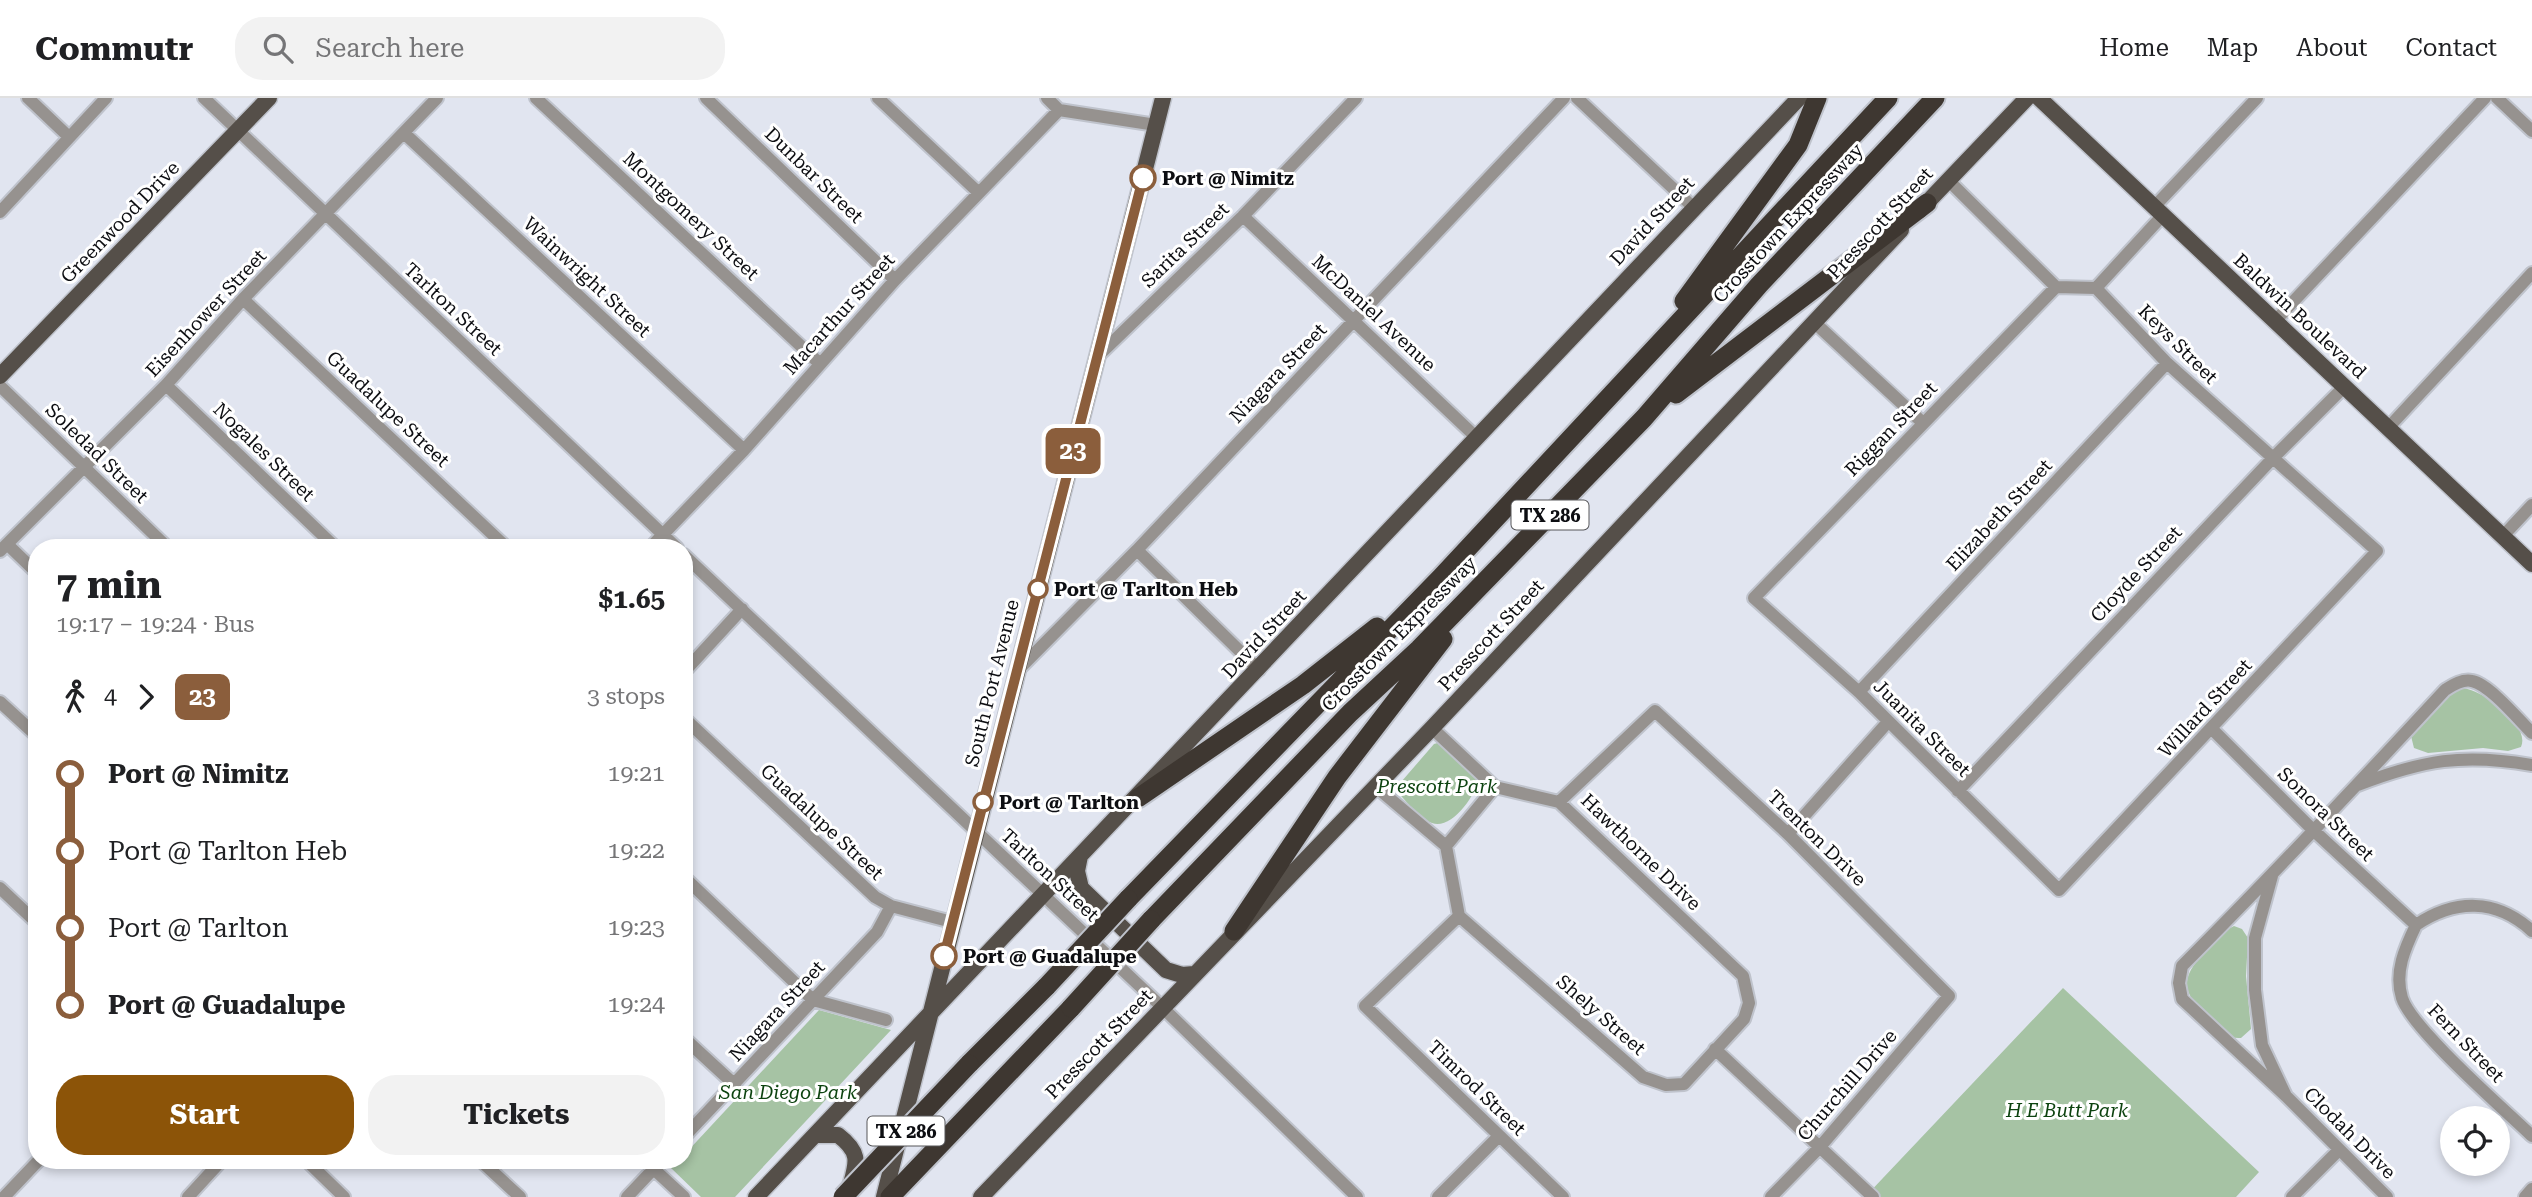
<!DOCTYPE html>
<html lang="en">
<head>
<meta charset="utf-8">
<style>
  body { margin:0; font-family:"Roboto Serif",serif; background:#f2f2f2; color:#202124; height:100vh; display:flex; flex-direction:column; font-size:26px; white-space:nowrap }
  * { box-sizing:border-box; margin:0 }
  p { font-size:23px; color:#757577 }
  .icon { flex:none; width:38px; height:38px; fill:none; stroke:currentColor; stroke-width:2; stroke-linecap:round; stroke-linejoin:round }
  .map { position:relative; flex:1; overflow:hidden }
  .drawer { position:absolute; left:28px; top:441px; width:665px; height:630px; display:flex; flex-direction:column; background:#fff; border-radius:28px; box-shadow:0 4px 10px #0003 }
  .drawer>* { flex:none }
  .badge { padding:0 14px; border-radius:10px; font-size:24px; line-height:46px }
  .fabs { position:absolute; left:2440px; top:1008px; display:grid; gap:14px }
  .fabs a { display:grid; place-items:center; width:70px; height:70px; border-radius:50%; background:#fff; box-shadow:0 4px 10px #0003; font-size:35px }
  .map>.badge { position:absolute; translate:-50% -50%; box-shadow:0 0 0 4px #fff }
  .legs { display:flex; align-items:center; gap:10px; height:77px; padding:0 28px; font-size:23px }
  .legs p { margin-inline-start:auto }
  .headline { display:flex; align-items:center; justify-content:space-between; height:119px; padding:0 28px }
  h1 { font-size:38px; font-weight:700; line-height:52px }
  .action { display:flex; gap:14px; margin-top:auto; padding:14px 28px }
  .action a { flex:1; height:80px; border-radius:28px; background:#8c5408; color:#fff; font-size:28px; font-weight:700; line-height:80px; text-align:center }
  .action a+a { background:#f2f2f2; color:#202124 }
  ul { padding:0 28px; list-style:none }
  li { display:flex; align-items:center; gap:24px; height:77px; font-size:26px }
  li i { display:grid; place-items:center; width:10px; height:100%; margin:0 9px; background:currentColor }
  li i::after { content:''; width:18px; height:18px; margin:-9px; border:5px solid; border-radius:50%; background:#fff }
  li p { margin-inline-start:auto }
  li:first-child i { background:linear-gradient(#0000 50%,currentColor 0) }
  li:last-child i { background:linear-gradient(currentColor 50%,#0000 0) }
  header { display:flex; align-items:center; gap:42px; box-sizing:border-box; height:98px; padding:0 35px; background:#fff; border-bottom:2px solid #e0e0e0 }
  header strong { font-size:33px }
  nav { display:flex; gap:38px; margin-inline-start:auto; font-size:24px }
  .search { width:490px; height:63px; background:#f2f2f2; display:flex; align-items:center; gap:18px; box-sizing:border-box; padding:0 24px; border-radius:28px; color:#757577; font-size:26px }
  .map>svg:first-child { display:block }
  .green { fill:#a6c3a4 }
  .lines { fill:none; stroke-linecap:round; stroke-linejoin:round }
  .minor-casing { stroke:#bfc3cc; stroke-width:16 }
  .major-casing { stroke:#bfc3cc; stroke-width:19 }
  .highway-casing { stroke:#bfc3cc; stroke-width:23 }
  .minor { stroke:#96928f; stroke-width:12 }
  .major { stroke:#554f49; stroke-width:16 }
  .highway { stroke:#3e3731; stroke-width:19 }
  .highway-bridge-casing { stroke:#bfc3cc; stroke-width:23; stroke-linecap:butt }
  .highway-bridge { stroke:#3e3731; stroke-width:19 }
  .line-1-casing { stroke:#fff; stroke-width:16 }
  .line-1 { stroke:#8b5e3c; stroke-width:10 }
  .stop-1-dot { fill:#fff; stroke:#8b5e3c; stroke-width:3.5 }
  .labels { text-anchor:middle; dominant-baseline:central; stroke-width:6; stroke-linejoin:round; paint-order:stroke }
  .shield { fill:#fff; stroke:#565659; stroke-width:2 }
  .shield-label { font-size:18px; font-weight:bold; fill:#0d0e12 }
  .street-label { font-size:19px; fill:#0d0e12; stroke:#fff }
  .stop-label { font-size:19px; font-weight:bold; fill:#0d0e12; stroke:#fff; text-anchor:start }
  .park-label { font-size:19px; font-style:italic; fill:#0d4310; stroke:#fff }
</style>
</head>
<body>
<header>
<strong>Commutr</strong>
<div class="search"><svg class="icon" aria-label="search" viewBox="0 0 24 24"><circle cx="10" cy="10" r="6"/><path d="M15 15l6 6"/></svg>Search here</div>
<nav><a>Home</a><a>Map</a><a>About</a><a>Contact</a></nav>
</header>
<div class="map">
<svg width="2532" height="1099" viewBox="0 0 2532 1099">
  <rect width="100%" height="100%" fill="#e1e5f0"/>
  <path class="green" d="M2463,590C2483,592 2531,627 2521,649L2508,653L2483,650L2428,655L2414,650L2411,638L2414,632L2452,594Z
    M1441,644L1477,678C1480,694 1451,733 1432,725C1419,720 1405,702 1395,691L1434,646Z
    M2234,828L2242,831L2248,840L2246,878L2251,931L2241,940C2228,941 2222,933 2214,924C2185,896 2175,887 2205,853C2214,844 2222,833 2234,828Z
    M2063,890L2259,1074L2236,1099H1865Z
    M819,912L891,932L735,1099H701L671,1070L679,1062H684V1057Z"/>
  <g class="lines">
    <g class="minor-casing">
      <path id="minor" d="M28,0L69,39
        M204,0L677,450
        M536,0L819,265
        M706,0L895,182
        M878,0L979,95
        M1047,0L1059,12L1156,27
        M1577,0L1694,110
        M2497,0L2532,33
        M404,35L744,352
        M1949,83L2056,189L2096,190L2167,265L2377,453L2059,792L1859,594L1754,500L2056,189
        M2154,109L2257,0
        M0,114L106,0
        M1243,118L1477,340
        M2096,190L2163,117
        M243,201L507,450
        M2275,223L2485,0
        M1815,225L1923,325
        M1097,259L1243,118L1356,0
        M166,287L336,450
        M0,288L168,450
        M2388,330L2532,175
        M2503,438L2532,407
        M7,446L37,475
        M650,450L744,352L895,182L1059,12
        M1137,452L1259,572
        M0,453L166,287L243,201L437,0
        M684,457L1163,910L1357,1099
        M1018,572L1137,452L1564,0
        M684,574L742,511
        M1859,594L2167,265
        M0,604L37,638
        M684,620L875,799L891,808L952,824
        M2212,631L2312,731L2416,827
        M2358,687C2423,662 2463,655 2532,667
        M1375,688L1446,748L1459,818L1643,979L1666,987L1684,986L1744,921L1749,905L1743,878L1559,704L1495,689L1432,630
        M1958,693L2272,361L2344,289
        M1559,704L1655,613L1788,736L1949,898L1819,1050L1771,1099
        M1788,736L1887,625
        M1446,748L1495,689
        M2272,778L2255,840V892L2262,947L2286,998L2387,1099
        M684,779L813,902L886,922
        M0,790L37,825
        M1459,818L1365,908L1563,1099
        M2416,827C2405,850 2394,874 2402,900C2412,931 2504,1011 2532,1038
        M2416,827C2455,801 2496,800 2532,833
        M684,940L735,987
        M1715,951L1873,1099
        M2286,998L2182,901L2179,885L2182,868C2272,778 2359,685 2445,592C2453,587 2462,581 2472,583C2489,586 2519,622 2532,635
        M684,1039L877,834L891,808
        M306,1062L344,1099
        M480,1062L520,1099
        M644,1062L684,1099
        M4,1099L39,1062
        M188,1099L222,1062
        M627,1099L662,1062
        M1438,1099L1499,1038
        M2292,1099L2338,1053
        M2525,1099L2532,1091"/>
    </g>
    <g class="major-casing">
      <path id="major" d="M2039,0L2532,466
        M1919,113L2027,0
        M0,278L269,0
        M1080,758L1077,773L1081,790L1166,872L1182,877L1194,876
        M817,1037H838C863,1056 856,1066 849,1093
        M756,1099L1799,0
        M884,1099L1163,0
        M981,1099L1432,630L1901,132"/>
    </g>
    <g class="highway-casing">
      <path id="highway" d="M1684,203L1798,47L1817,0
        M1676,296L1927,105
        M1138,700L1303,587L1377,529
        M1128,801L1441,479L1888,0
        M1151,822L1350,615L1419,551L1644,320L1759,187L1935,0
        M1234,833L1337,679L1443,541
        M969,966L1047,888
        M890,1099L1071,910"/>
    </g>
    <use href="#minor" class="minor"/>
    <use href="#major" class="major"/>
    <use href="#highway" class="highway"/>
    <g class="highway-bridge-casing">
      <path id="highway-bridge" d="M1047,888L1128,801
        M1071,910L1151,822
        M843,1099L969,966"/>
    </g>
    <use href="#highway-bridge" class="highway-bridge"/>
  </g>
  <g class="lines">
    <g class="line-1-casing">
      <path id="line-1" d="M944,858L1143,80"/>
    </g>
    <use href="#line-1" class="line-1"/>
  </g>
  <g class="stop-1-dot">
    <circle cx="1143" cy="80" r="12"/>
    <circle cx="1038" cy="491" r="9"/>
    <circle cx="983" cy="704" r="9"/>
    <circle cx="944" cy="858" r="12"/>
  </g>
  <g class="labels">
    <g class="shield">
      <rect x="1511.5" y="402.5" width="77" height="29" rx="5"/>
      <rect x="867.5" y="1018.5" width="77" height="29" rx="5"/>
    </g>
    <g class="shield-label">
      <text x="1550" y="417">TX 286</text>
      <text x="906" y="1033">TX 286</text>
    </g>
    <g class="street-label">
      <text transform="translate(814 77) rotate(44)">Dunbar Street</text>
      <text transform="translate(691 118) rotate(43)">Montgomery Street</text>
      <text transform="translate(1652 123) rotate(-47)">David Street</text>
      <text transform="translate(120 124) rotate(-46)">Greenwood Drive</text>
      <text transform="translate(1788 125) rotate(-47)">Crosstown Expressway</text>
      <text transform="translate(1880 125) rotate(-47)">Presscott Street</text>
      <text transform="translate(1185 147) rotate(-44)">Sarita Street</text>
      <text transform="translate(587 179) rotate(43)">Wainwright Street</text>
      <text transform="translate(453 211) rotate(43)">Tarlton Street</text>
      <text transform="translate(206 215) rotate(-47)">Eisenhower Street</text>
      <text transform="translate(1374 215) rotate(43)">McDaniel Avenue</text>
      <text transform="translate(839 216) rotate(-48)">Macarthur Street</text>
      <text transform="translate(2300 218) rotate(43)">Baldwin Boulevard</text>
      <text transform="translate(2178 246) rotate(45)">Keys Street</text>
      <text transform="translate(1278 275) rotate(-46)">Niagara Street</text>
      <text transform="translate(388 311) rotate(43)">Guadalupe Street</text>
      <text transform="translate(1891 331) rotate(-46)">Riggan Street</text>
      <text transform="translate(264 354) rotate(44)">Nogales Street</text>
      <text transform="translate(97 355) rotate(44)">Soledad Street</text>
      <text transform="translate(1999 417) rotate(-47)">Elizabeth Street</text>
      <text transform="translate(2136 476) rotate(-47)">Cloyde Street</text>
      <text transform="translate(1264 536) rotate(-47)">David Street</text>
      <text transform="translate(1399 536) rotate(-45)">Crosstown Expressway</text>
      <text transform="translate(1491 537) rotate(-47)">Presscott Street</text>
      <text transform="translate(992 585) rotate(-76)">South Port Avenue</text>
      <text transform="translate(2205 610) rotate(-47)">Willard Street</text>
      <text transform="translate(1922 630) rotate(45)">Juanita Street</text>
      <text transform="translate(2326 716) rotate(44)">Sonora Street</text>
      <text transform="translate(822 724) rotate(43)">Guadalupe Street</text>
      <text transform="translate(1817 740) rotate(44)">Trenton Drive</text>
      <text transform="translate(1641 754) rotate(44)">Hawthorne Drive</text>
      <text transform="translate(1050 777) rotate(43)">Tarlton Street</text>
      <text transform="translate(777 913) rotate(-47)">Niagara Street</text>
      <text transform="translate(1601 917) rotate(41)">Shely Street</text>
      <text transform="translate(2466 945) rotate(46)">Fern Street</text>
      <text transform="translate(1099 946) rotate(-46)">Presscott Street</text>
      <text transform="translate(1847 987) rotate(-49)">Churchill Drive</text>
      <text transform="translate(1477 990) rotate(44)">Timrod Street</text>
      <text transform="translate(2350 1035) rotate(45)">Clodah Drive</text>
    </g>
    <g class="stop-label">
      <text x="1162" y="80">Port @ Nimitz</text>
      <text x="1054" y="491">Port @ Tarlton Heb</text>
      <text x="999" y="704">Port @ Tarlton</text>
      <text x="963" y="858">Port @ Guadalupe</text>
    </g>
    <g class="park-label">
      <text x="1437" y="688">Prescott Park</text>
      <text x="788" y="994">San Diego Park</text>
      <text x="2067" y="1012">H E Butt Park</text>
    </g>
  </g>
</svg>
<div class="fabs">
<a><svg class="icon" aria-label="locate" viewBox="0 0 24 24"><circle cx="12" cy="12" r="6"/><path d="M12 2v4M12 18v4M2 12h4M18 12h4"/></svg></a>
</div>
<b class="badge" style="left:1073px;top:353px;background:#8b5e3c;color:#fff">23</b>
<section class="drawer">
<div class="headline"><div><h1>7 min</h1><p>19:17 – 19:24 · Bus</p></div><b>$1.65</b></div>
<div class="legs"><svg class="icon" aria-label="walk" viewBox="0 0 24 24"><circle cx="13" cy="4" r="2"/><path d="M13 8l-2 6 4 7M11 14l-3 7M7 12l3-4h3l4 4"/></svg>4<svg class="icon" aria-label="forward" viewBox="0 0 24 24"><path d="M9 5l7 7-7 7"/></svg><b class="badge" style="background:#8b5e3c;color:#fff">23</b><p>3 stops</p></div>
<ul>
<li><i style="color:#8b5e3c"></i><b>Port @ Nimitz</b><p>19:21</p></li>
<li><i style="color:#8b5e3c"></i><span>Port @ Tarlton Heb</span><p>19:22</p></li>
<li><i style="color:#8b5e3c"></i><span>Port @ Tarlton</span><p>19:23</p></li>
<li><i style="color:#8b5e3c"></i><b>Port @ Guadalupe</b><p>19:24</p></li>
</ul>
<div class="action"><a>Start</a><a>Tickets</a></div>
</section>
</div>
</body>
</html>
